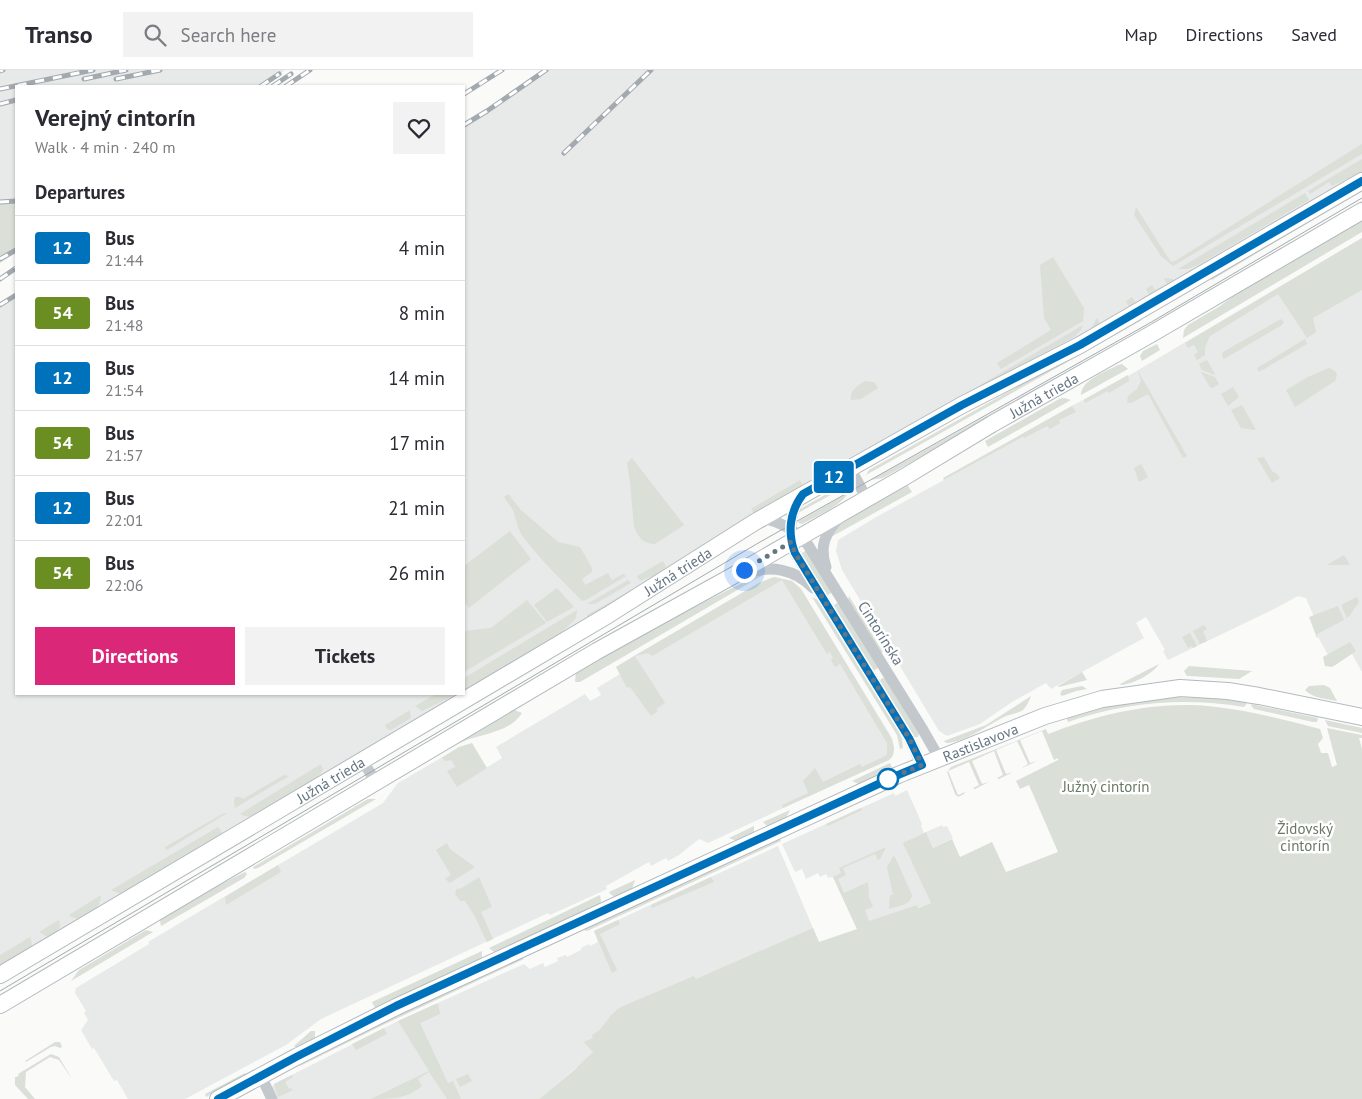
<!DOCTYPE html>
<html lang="en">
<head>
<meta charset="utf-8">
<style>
  body { margin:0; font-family:"PT Sans",sans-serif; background:#f2f2f3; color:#2b2b33; height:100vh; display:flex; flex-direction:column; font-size:19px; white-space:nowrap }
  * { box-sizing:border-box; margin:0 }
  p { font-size:16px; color:#7c7c81 }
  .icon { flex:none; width:28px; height:28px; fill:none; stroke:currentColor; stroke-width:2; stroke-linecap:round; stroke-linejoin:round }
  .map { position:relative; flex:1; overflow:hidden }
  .panel { position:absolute; left:15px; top:15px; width:450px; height:610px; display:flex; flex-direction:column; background:#fff; border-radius:0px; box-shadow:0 1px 4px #0004 }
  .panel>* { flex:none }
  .badge { padding:0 10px; border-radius:4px; font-size:18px; line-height:32px }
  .you { position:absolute; width:25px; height:25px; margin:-12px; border:4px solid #fff; border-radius:50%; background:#1a73e8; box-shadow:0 0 0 8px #1a73e833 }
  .map>.badge { position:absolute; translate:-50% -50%; box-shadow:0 0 0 2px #fff }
  h2 { padding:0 20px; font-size:19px; line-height:45px }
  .round { display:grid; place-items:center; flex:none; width:52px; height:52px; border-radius:0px; background:#f2f2f3 }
  .head { display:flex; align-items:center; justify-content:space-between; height:85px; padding:0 20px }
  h1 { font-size:24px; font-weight:700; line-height:38px }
  .cta { display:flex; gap:10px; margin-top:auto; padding:10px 20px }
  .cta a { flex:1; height:58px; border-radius:0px; background:#db2777; color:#fff; font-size:20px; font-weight:700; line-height:58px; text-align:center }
  .cta a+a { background:#f2f2f3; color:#2b2b33 }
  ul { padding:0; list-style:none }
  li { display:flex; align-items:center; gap:15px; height:65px; padding:0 20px; border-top:1px solid #e1e1e2 }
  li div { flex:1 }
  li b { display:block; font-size:19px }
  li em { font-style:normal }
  li .badge { min-width:55px; font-weight:700; text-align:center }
  header { display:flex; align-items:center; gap:30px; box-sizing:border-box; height:70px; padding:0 25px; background:#fff; border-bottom:1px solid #e1e1e2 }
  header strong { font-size:24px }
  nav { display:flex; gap:28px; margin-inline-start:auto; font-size:18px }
  .search { width:350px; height:45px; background:#f2f2f3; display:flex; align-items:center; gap:12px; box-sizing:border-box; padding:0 18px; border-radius:0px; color:#7c7c81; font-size:19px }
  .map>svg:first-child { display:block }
  .built { fill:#e8e9e9 }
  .green { fill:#dadfd7 }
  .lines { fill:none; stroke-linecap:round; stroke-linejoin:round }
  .secondary-casing { stroke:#b3babf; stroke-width:18 }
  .street { stroke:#c3c8cc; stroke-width:11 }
  .secondary { stroke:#fff; stroke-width:16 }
  .tram { stroke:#a2aab0; stroke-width:1 }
  .rail-casing { stroke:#a2aab0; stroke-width:5 }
  .rail { stroke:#fff; stroke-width:3; stroke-dasharray:9; stroke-linecap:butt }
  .line-casing { stroke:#fff; stroke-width:11 }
  .line { stroke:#0072bc; stroke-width:8 }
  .walk { stroke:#657683; stroke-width:5; stroke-dasharray:0 9 }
  .stop-dot { fill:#fff; stroke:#0072bc; stroke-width:2.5 }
  .labels { text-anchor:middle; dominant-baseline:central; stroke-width:5; stroke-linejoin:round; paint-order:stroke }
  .street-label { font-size:15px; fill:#657683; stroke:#fff }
  .park-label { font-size:15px; fill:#687a64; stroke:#fff }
</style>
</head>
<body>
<header>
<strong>Transo</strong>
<div class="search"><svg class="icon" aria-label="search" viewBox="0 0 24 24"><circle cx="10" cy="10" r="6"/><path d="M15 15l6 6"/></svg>Search here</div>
<nav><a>Map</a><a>Directions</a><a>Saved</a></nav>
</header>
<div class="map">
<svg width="1362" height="1029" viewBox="0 0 1362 1029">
  <rect width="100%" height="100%" fill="#fafaf8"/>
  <path class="built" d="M0,0H285L261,16H16V132L0,133Z
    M545,0H1362V109L962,335L0,905V235L16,226V624H464V54L522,17Z
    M1362,168V602L1352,584L1334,596L1316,563L1314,547L1306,528L1298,526L1276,538L1168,590L1163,581L1165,580L1146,547L1136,553L1144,568L1051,619L1046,613L1012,632L980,654L947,666L939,661L842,500L836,481L838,470L878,446L1023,367L1022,364L1075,334L1083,330L1084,332Z
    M774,507L792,511L801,519L892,668L894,679L891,688L708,773L699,769L679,785L668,791L666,788L651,796L649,792L606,816L607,819L603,821L550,845L548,843L321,949L286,975L185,1029H128L117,1010L114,1011L94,978L92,979L81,960L88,950L84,943L86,941L75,923L76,918L149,874L148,872L163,863L383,733L398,713L441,688L443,690H451L455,697L449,701L459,715L502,688L496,677L585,624L590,631L601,625L597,618L620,604L616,597L759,513Z
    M907,720L922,754L921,756L924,763L904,773L931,833L857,859L833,807L828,808L826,804L820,807L818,803L806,809L802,799L795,802L782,774L894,723L895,726Z
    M942,755L943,757L947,756L953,768L933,778L926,762Z
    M778,776L819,872L593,982L583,992L539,1029H276L272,1017L274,1014L333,984L398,951L524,894L530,899L543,893L545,897L558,891L557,888L566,885L567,887L581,880V878L589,874L590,876L598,872L594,861Z"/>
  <path class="green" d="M1362,74V84L1173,196L1161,186L1134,145L1136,137L1167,186L1171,192L1175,191Z
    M1362,89V102L1332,116L1329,112L1310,124L1308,121Z
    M1362,120L1212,210L1210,207Z
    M1305,123L1309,130L1198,195L1188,199H1178Z
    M1362,131V134L1154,256L1152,253Z
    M16,132V182L0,193V133Z
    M1362,148V162L1183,268L1184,260L1188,255L1220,236L1247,216Z
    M1362,168V220L1313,248L1316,262L1307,268L1278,224L1210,266L1205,277V285L1197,290L1194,285L1198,282L1194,275L1188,278L1185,273Z
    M1053,187L1084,238L1083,251L1001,299L997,293L1051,260L1044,248L1040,195Z
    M1164,208L1173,209L1174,211L1142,233L1140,230L1149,224L1146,219L1152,215L1155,220L1167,214Z
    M1132,227L1138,236L1090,261L1096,249L1097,248L1100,254L1129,237L1126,231Z
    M1141,247L1142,250L866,405L869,400Z
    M1281,249L1284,252L1282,255L1224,289L1222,286L1223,282Z
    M1083,255L1081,260L1074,267L936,341Z
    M1305,269L1307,274L1259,302L1257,298Z
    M1157,274L1160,280L1142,291L1140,286L1143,281Z
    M1207,290L1215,304V305L1202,300L1199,294Z
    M1082,293L1084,295L883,408L871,410Z
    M1122,294L1128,299L1081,325C1081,310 1107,301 1118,295Z
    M1329,298L1335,301L1337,305L1335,311L1295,337L1286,320L1308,307Z
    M1138,301L1187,386L1183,388L1148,324L1131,333H1127L1128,326L1137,319L1141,311Z
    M1201,302L1215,307L1219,314L1213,318L1210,317Z
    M1128,305L1129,311L1109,323L1107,321L1085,333L1083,330Z
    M865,311L874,312L878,318L861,329L851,330C849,321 858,315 865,311Z
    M1233,317L1239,327L1228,336L1221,324Z
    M1064,328L1071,330L988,377L985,371L1059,329Z
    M1242,335L1256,360L1241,358L1231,340Z
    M1072,336L1076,342L1059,350L1060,353L1050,359L1047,356L1024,368L1023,367L944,410L943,408Z
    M1264,387L1272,401L1277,404L1280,408L1272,413L1257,388Z
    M632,388L684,455L655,474C643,474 638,467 634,456L630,412L627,393Z
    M1141,394L1148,407L1139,412L1134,398Z
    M800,410L804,418L756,446L751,439Z
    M844,414H847V416L798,443L800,439Z
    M907,414L912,422L831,467L840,453Z
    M848,423C841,436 815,447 802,454L798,453L799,451Z
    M508,424L521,440L558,472L580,477L592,498V502L582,509L585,515L608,503L612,510L623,504L626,506L586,530L582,531L543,491L523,467L519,460L513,440L504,427Z
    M510,461L531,489L469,538L464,531V496Z
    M807,480L833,522L826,526L800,484Z
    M1344,485L1350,495H1327Z
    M663,491L666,497L656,505L640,511L637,506Z
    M758,505H763L580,612H575L576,601L609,580Z
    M774,507L792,511L801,519L890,666C894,673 897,684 889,690L783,738L782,735L808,723L803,711L815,698L823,712L860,694L862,697L885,686L887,684V673L840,594L835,597L831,590L833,588L830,582L827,584L782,510L652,586L648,583L635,586L665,633L656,639L658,641L651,646L630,617L627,618L616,597L634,586L759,513Z
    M628,510L631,513L595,534H587Z
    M557,518L574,537L547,552L534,535Z
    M631,520V523L587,549V545Z
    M849,526L883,582L881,583L848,530Z
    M812,527L818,530L899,662L902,669L903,678L900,679L897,665Z
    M1357,527L1359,532L1350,545L1347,548L1341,535Z
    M527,530L546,553L464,602V561L491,558Z
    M837,533L839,534L878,598L873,601L834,535Z
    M1338,536L1344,550L1317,564L1318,567L1317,568L1309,547Z
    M577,540L576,548L561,563L479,614L464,621V608Z
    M1204,555L1207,559L1203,561L1207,571L1200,574L1193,561Z
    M1190,563L1197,576L1193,578L1192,576L1188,578L1182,567Z
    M1350,572L1356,581L1332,597L1325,596L1323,587Z
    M1159,594C1153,604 1133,614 1121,615L1120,614Z
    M1189,596L1252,601L1239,609L1189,606H1187L1184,601Z
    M1082,602L1087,610L1059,617L1058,616Z
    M882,608L886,609L919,664L918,667H914L879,612Z
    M1324,615L1330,618L1337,631C1327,629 1312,628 1305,620L1309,616Z
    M1082,616L1087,619L1076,621L1062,626L1060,624L1062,620Z
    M436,624H457L422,641L415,636Z
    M1031,626C1029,631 1027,636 1023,640C1017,644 1010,644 1004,647C986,656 966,672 946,673L944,671L986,655Z
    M1169,627L1216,628L1247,633L1244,637C1185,627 1125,632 1068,652L1066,647L1109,636Z
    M1251,634L1318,648L1317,652H1313L1254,639L1252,637Z
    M1192,635C1236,637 1278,648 1320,659L1323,668L1318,674L1321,683H1328L1332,697L1337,695L1327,658L1362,665V668H1359L1362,679V1029H539L573,1001L593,982L584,972L593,968L592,965C604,960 608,944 621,937L694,906L696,909L813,858L819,872L857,859L833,807L841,803L839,798L886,777L880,789L878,790L875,784L843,798L846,805L838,809L844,823L868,812L869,827L873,837L865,840L869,851L917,835L918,838L931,833L903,773L926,762L933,778L952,769L960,787L992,772L1006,802L1058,782L1029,715L1020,719L1016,711L1058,690V688L1054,690L1042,661L1020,670L1030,693L1037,691L1022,698L1028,694L1017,671L996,680L1006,704L1013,702L999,709L997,708L1003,705L994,681L972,691L982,714L989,712L975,719L973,718L979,715L969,692L948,701L958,725L965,722L964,724L958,727L955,724L947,702L951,697L1046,659L1048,664C1094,646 1142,634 1192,635Z
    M512,639L522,643C508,665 476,663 456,675C436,685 417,697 398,709Z
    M410,640L411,648L391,660L387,659L385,655Z
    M1325,650L1362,658V663L1328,656Z
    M472,673L487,698L457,717L447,701L455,697L451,690L445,691L441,688L459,677Z
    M890,693L893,700L861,715L852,711Z
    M321,694L323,700L315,710L252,747L245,746L240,744Z
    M284,705L289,706L235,738L234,732L235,727H240L243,729Z
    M368,729H376L258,798L254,799L253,797Z
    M861,738L862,740L828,756L826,754Z
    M790,740L785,750L770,757L767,756L763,752Z
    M224,743H227L167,780L165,777Z
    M754,756V764L739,772L729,768Z
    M218,757L223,764L128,821L121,824L111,820Z
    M779,767L781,771L587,861L584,860V859Z
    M447,773L450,779L475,797L450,813L445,809L451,805L436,780Z
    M894,785L912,825C911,835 898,836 889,839L890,825H893L887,797Z
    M278,795L281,802L226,835L225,827Z
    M245,802L247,804L244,808L161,856L160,851L164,843Z
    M479,807L492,837L481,842L493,869L487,872L474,845L465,831H460L455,824L456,820L459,818L460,819Z
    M711,807L714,812L652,838L651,835Z
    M635,810L631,822C623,825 615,831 609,822Z
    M101,825C101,841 81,856 69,845Z
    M600,825L601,831L599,836L500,883L494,882L489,878Z
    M59,850C62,860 56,863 48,867L39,862Z
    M618,850L620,854L600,864L617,900L612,903L594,861Z
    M146,860L153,862L71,911L79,900Z
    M30,867L32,874L31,878L0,897V885Z
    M482,881V887L479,891L376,940L372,932Z
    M519,887L524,889L383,955L300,996L298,992Z
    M438,933L440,944L420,953L448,1013L453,1011L461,1029H447L429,1002L418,1009L422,1016C407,1029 391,1029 371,1029L429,1001L398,951Z
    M384,958L387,964L356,980L352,974Z
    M311,961H315V969L298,978L294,976Z
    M55,972H60L62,977L60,978L55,976L51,977L26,992L25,991Z
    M51,984L59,987L72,1009L59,990L50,987L26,1002L25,1017L35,1029H28L15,1015V1007L19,1006L18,1004Z
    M245,1003L247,1006L206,1027L205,1024Z
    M468,1004L472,1011L460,1017L456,1009Z
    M292,1005L293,1007L285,1012L289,1019L291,1018L293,1020L278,1027L274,1014Z"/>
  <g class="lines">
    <g class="secondary-casing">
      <g id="secondary">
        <path id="s1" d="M0,905L608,545L755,452L962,335L1080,275L1362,111"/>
        <path id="s2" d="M0,935L597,581L729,508L906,406L992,354L1153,263L1362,141"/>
        <path id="s3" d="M218,1029L296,987L396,937L898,705L1045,646L1102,629L1180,618L1228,621L1259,626L1362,647"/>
      </g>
    </g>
    <path class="street" d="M850,398L867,429
      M801,428C789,443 788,465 795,483L909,668L922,695
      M763,448C781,452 796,460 808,475L923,660L939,688
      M826,497C819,477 825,463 839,448
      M747,503C771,495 795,499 813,518
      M362,690L376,712
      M261,1006L272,1029"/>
    <use href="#secondary" class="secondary"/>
    <path class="tram" d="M0,921L760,472L1148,254L1362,128"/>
    <g class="rail-casing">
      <path id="rail" d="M0,1L3,0
        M84,9L126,0
        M116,9L160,0
        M261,16L279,4
        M273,16L291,4
        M286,16L310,0
        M0,19L93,0
        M464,24L502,0
        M0,34L16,30
        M464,55L487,41L546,0
        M564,83L651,0
        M0,132L16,131
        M0,189L16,180
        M0,209L16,198
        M0,235L16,225"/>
    </g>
    <use href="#rail" class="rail"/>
  </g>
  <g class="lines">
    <g class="line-casing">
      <path id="line" d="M218,1029L296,987L396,936L898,705L922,695L909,668L795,483C787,462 790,441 803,424L962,335L1080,275L1362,111"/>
    </g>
    <use href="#line" class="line"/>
    <path class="walk" d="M744,500L791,472L795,483L909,668L922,695L888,709"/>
  </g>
  <circle class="stop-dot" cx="888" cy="709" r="10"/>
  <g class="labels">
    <g class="street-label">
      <text stroke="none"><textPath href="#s2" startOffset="1209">Južná trieda</textPath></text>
      <text stroke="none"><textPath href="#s1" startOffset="789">Južná trieda</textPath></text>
      <text transform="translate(881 563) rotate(58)">Cintorínska</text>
      <text stroke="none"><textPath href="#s3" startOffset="842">Rastislavova</textPath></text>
      <text stroke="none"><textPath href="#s1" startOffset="384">Južná trieda</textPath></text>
    </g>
    <g class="park-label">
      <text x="1106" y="716">Južný cintorín</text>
      <text x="1305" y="758">Židovský<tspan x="1305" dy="17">cintorín</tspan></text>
    </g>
  </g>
</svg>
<div class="you" style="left:744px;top:500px"></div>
<b class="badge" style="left:834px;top:407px;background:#0072bc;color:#fff">12</b>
<section class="panel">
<div class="head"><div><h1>Verejný cintorín</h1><p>Walk · 4 min · 240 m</p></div><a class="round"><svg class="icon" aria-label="heart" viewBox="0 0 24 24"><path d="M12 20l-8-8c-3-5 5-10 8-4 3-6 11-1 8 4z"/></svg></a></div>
<h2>Departures</h2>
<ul>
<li><span class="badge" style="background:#0072bc;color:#fff">12</span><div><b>Bus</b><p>21:44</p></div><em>4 min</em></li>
<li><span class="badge" style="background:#6b8e23;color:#fff">54</span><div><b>Bus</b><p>21:48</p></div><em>8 min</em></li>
<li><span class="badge" style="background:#0072bc;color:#fff">12</span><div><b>Bus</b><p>21:54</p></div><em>14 min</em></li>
<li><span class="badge" style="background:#6b8e23;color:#fff">54</span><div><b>Bus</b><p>21:57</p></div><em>17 min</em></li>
<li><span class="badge" style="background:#0072bc;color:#fff">12</span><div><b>Bus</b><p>22:01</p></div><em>21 min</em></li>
<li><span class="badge" style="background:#6b8e23;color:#fff">54</span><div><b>Bus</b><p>22:06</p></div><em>26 min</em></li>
</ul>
<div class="cta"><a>Directions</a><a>Tickets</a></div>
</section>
</div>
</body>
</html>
